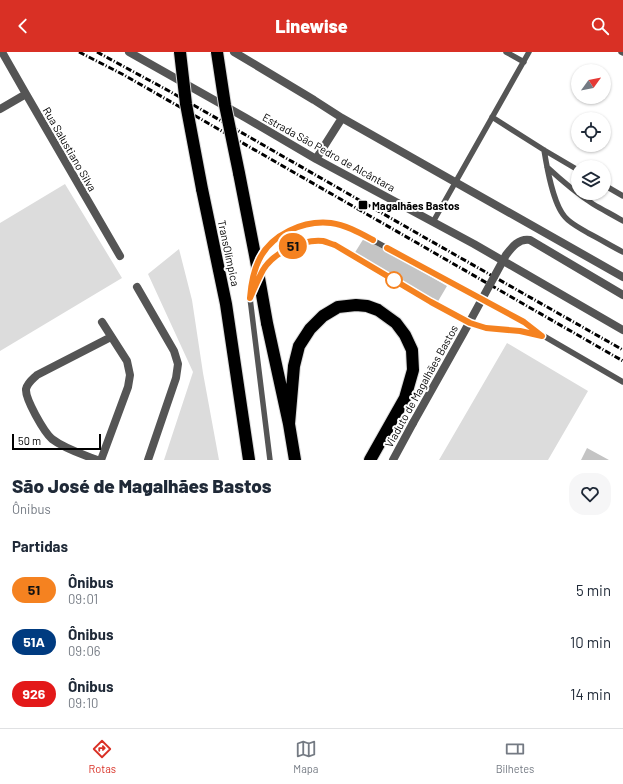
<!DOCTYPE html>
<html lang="pt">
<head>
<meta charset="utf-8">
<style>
  body { margin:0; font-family:Barlow,sans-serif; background:#f6f6f7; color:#1f2937; height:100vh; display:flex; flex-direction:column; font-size:15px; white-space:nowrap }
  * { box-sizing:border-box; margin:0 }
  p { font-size:13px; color:#747a83 }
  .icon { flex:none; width:22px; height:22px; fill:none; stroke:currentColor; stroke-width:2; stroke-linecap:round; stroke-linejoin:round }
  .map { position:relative; height:408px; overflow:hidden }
  .details { display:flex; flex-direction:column; background:#fff; flex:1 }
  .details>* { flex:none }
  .badge { padding:0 8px; border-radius:13px; font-size:14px; line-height:26px }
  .needle { width:26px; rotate:57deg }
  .tools { position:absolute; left:571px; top:12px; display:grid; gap:8px }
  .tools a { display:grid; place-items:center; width:40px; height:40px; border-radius:50%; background:#fff; box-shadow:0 1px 3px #0004; font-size:20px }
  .scale { position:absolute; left:12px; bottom:10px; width:89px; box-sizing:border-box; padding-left:4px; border:2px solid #000; border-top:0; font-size:11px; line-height:14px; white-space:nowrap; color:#000; -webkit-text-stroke:3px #fff; paint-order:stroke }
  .map>.badge { position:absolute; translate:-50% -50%; box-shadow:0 0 0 2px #fff }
  h2 { padding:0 12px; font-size:15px; line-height:36px }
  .round { display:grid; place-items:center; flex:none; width:42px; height:42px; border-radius:16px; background:#f6f6f7 }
  .head { display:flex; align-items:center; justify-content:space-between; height:68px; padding:0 12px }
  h1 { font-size:19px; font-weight:800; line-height:30px }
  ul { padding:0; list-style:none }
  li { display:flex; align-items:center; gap:12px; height:52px; padding:0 12px }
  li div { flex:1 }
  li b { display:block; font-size:15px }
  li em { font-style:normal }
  li .badge { min-width:44px; font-weight:700; text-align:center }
  header { display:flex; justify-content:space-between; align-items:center; height:52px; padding:0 12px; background:#d93025; color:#fff; font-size:18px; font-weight:800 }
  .tab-bar { display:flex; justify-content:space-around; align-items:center; height:56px; border-top:1px solid #e0e1e3; background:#fff; font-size:11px; color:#747a83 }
  .tab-bar a { display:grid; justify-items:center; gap:2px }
  .tab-bar .selected { color:#d93025 }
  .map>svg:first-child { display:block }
  .green { fill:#dcdcdc }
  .building { fill:#c4c4c4 }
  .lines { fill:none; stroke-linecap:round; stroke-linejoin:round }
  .motorway-casing { stroke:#dbdbdb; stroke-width:14 }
  .service { stroke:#555; stroke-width:5.5 }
  .minor { stroke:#555; stroke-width:8 }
  .tertiary { stroke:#555; stroke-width:8 }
  .motorway { stroke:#000; stroke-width:12 }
  .rail { stroke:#000; stroke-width:3; stroke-dasharray:6 2 1 2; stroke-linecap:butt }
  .motorway-bridge-casing { stroke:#dbdbdb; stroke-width:14; stroke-linecap:butt }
  .tertiary-bridge { stroke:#555; stroke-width:8 }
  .motorway-bridge { stroke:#000; stroke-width:12 }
  .line-casing { stroke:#fff; stroke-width:9 }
  .line { stroke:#f58220; stroke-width:6 }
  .poi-dot { fill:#000; stroke:#fff; stroke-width:1.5 }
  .stop-dot { fill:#fff; stroke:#f58220; stroke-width:2 }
  .labels { text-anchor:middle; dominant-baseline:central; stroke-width:4; stroke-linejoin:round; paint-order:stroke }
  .street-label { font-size:11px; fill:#000; stroke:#fff }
  .poi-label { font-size:11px; font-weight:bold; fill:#000; stroke:#fff; text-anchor:start }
</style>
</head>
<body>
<header><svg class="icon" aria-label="back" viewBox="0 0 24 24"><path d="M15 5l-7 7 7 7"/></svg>Linewise<svg class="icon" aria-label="search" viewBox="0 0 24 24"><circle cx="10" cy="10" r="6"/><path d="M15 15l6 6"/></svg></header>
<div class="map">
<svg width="623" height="408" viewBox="0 0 623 408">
  <rect width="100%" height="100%" fill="#fff"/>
  <path class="green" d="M65,132L122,226L0,299V171Z
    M179,197L192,248L203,321L219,408H164L193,320L148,222Z
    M507,291L588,339L548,408H439Z"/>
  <path class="building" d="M364,186L447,234L437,251L354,202Z
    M587,396L609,408H581Z"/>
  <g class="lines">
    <g class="motorway-casing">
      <path id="motorway" d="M239,121L255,203
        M202,137L226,252L249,408
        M267,271L289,372L295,408
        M289,372L294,314L299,294L310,277L323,264L338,255L356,253L367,254L378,258L396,271L405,283L412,298L413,318L405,346L370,408"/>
    </g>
    <path class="service" d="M506,0L524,10
      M621,0L623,1
      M492,65L544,98L578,118
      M544,98C547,116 553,152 565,165C571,172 580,176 588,181C600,187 611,194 623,200
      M547,115C561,128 576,141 593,152C603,158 613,163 623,169
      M604,133L623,144
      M433,170L529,0
      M258,210C269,183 302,168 330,171C337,172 345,175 352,177L524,270L542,283L623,330
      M255,218L252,226L250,246L270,408
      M261,223C271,201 300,186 323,189C327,190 331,192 335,193L431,250L470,271L486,276L520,279L539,283"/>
    <path class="minor" d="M2,0L26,42L120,204
      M0,57L26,42
      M137,235L174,299L178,312L176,326L148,408
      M97,408C82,402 65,397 52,387C44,380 25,347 26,337C28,330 33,327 37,323L111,285
      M101,408L128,335L130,323L127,309L102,270"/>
    <path class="tertiary" d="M129,0L246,66L316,107L474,192L623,278
      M234,0L314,48L342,66L623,225
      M316,107L342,66
      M393,408L413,371"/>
    <use href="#motorway" class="motorway"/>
    <path class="rail" d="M79,0L124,23L623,309
      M97,0L169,39L422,184L623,298"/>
    <g class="motorway-bridge-casing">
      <path id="motorway-bridge" d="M180,0L186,52L202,137
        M217,0L225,53L239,121
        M255,203L267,271"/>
    </g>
    <path class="tertiary-bridge" d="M413,371L463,282L506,203C512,195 519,186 530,188L623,243"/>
    <use href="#motorway-bridge" class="motorway-bridge"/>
  </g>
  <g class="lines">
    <g class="line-casing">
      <path id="line" d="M373,188C360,181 346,173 331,171C304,168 271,182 259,208C253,220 251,233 250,246C254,237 258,227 263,218C274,200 302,187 323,189C327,190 331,192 335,193L431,250L470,271L486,276L520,279L542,284L524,270L387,196"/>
    </g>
    <use href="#line" class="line"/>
  </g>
  <rect class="poi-dot" x="358" y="148" width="10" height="10" rx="2"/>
  <circle class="stop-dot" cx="394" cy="228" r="8"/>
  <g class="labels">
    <g class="street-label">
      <text transform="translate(70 97) rotate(60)">Rua Salustiano Silva</text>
      <text transform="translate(329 100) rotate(29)">Estrada São Pedro de Alcântara</text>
      <text transform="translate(229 201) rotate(78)">TransOlímpica</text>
      <text transform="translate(421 334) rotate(-61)">Viaduto de Magalhães Bastos</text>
    </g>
    <g class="poi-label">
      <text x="372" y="153">Magalhães Bastos</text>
    </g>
  </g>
</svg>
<div class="tools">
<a><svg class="needle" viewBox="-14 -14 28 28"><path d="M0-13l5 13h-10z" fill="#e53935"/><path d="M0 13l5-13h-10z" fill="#747a83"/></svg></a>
<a><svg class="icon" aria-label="locate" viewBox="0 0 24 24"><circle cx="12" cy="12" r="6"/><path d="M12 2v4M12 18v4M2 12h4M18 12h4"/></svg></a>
<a><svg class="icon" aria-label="layers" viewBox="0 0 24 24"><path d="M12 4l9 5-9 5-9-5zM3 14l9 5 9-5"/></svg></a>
</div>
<div class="scale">50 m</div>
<b class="badge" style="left:293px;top:194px;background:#f58220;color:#111">51</b>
</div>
<section class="details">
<div class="head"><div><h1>São José de Magalhães Bastos</h1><p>Ônibus</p></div><a class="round"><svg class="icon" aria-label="heart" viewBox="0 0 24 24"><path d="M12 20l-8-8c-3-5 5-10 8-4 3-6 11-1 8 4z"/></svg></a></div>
<h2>Partidas</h2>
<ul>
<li><span class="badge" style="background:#f58220;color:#111">51</span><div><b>Ônibus</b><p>09:01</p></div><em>5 min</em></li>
<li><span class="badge" style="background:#003b80;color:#fff">51A</span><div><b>Ônibus</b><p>09:06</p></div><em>10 min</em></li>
<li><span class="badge" style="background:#e31919;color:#fff">926</span><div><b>Ônibus</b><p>09:10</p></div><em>14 min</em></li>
</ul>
</section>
<nav class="tab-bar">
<a class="selected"><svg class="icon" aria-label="directions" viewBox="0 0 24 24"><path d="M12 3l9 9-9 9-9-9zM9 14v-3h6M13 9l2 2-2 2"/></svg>Rotas</a>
<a><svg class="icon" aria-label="map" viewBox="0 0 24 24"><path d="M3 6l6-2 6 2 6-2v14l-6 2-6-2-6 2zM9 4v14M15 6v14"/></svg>Mapa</a>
<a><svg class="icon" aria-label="tickets" viewBox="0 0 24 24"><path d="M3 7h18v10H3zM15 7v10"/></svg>Bilhetes</a>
</nav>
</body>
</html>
